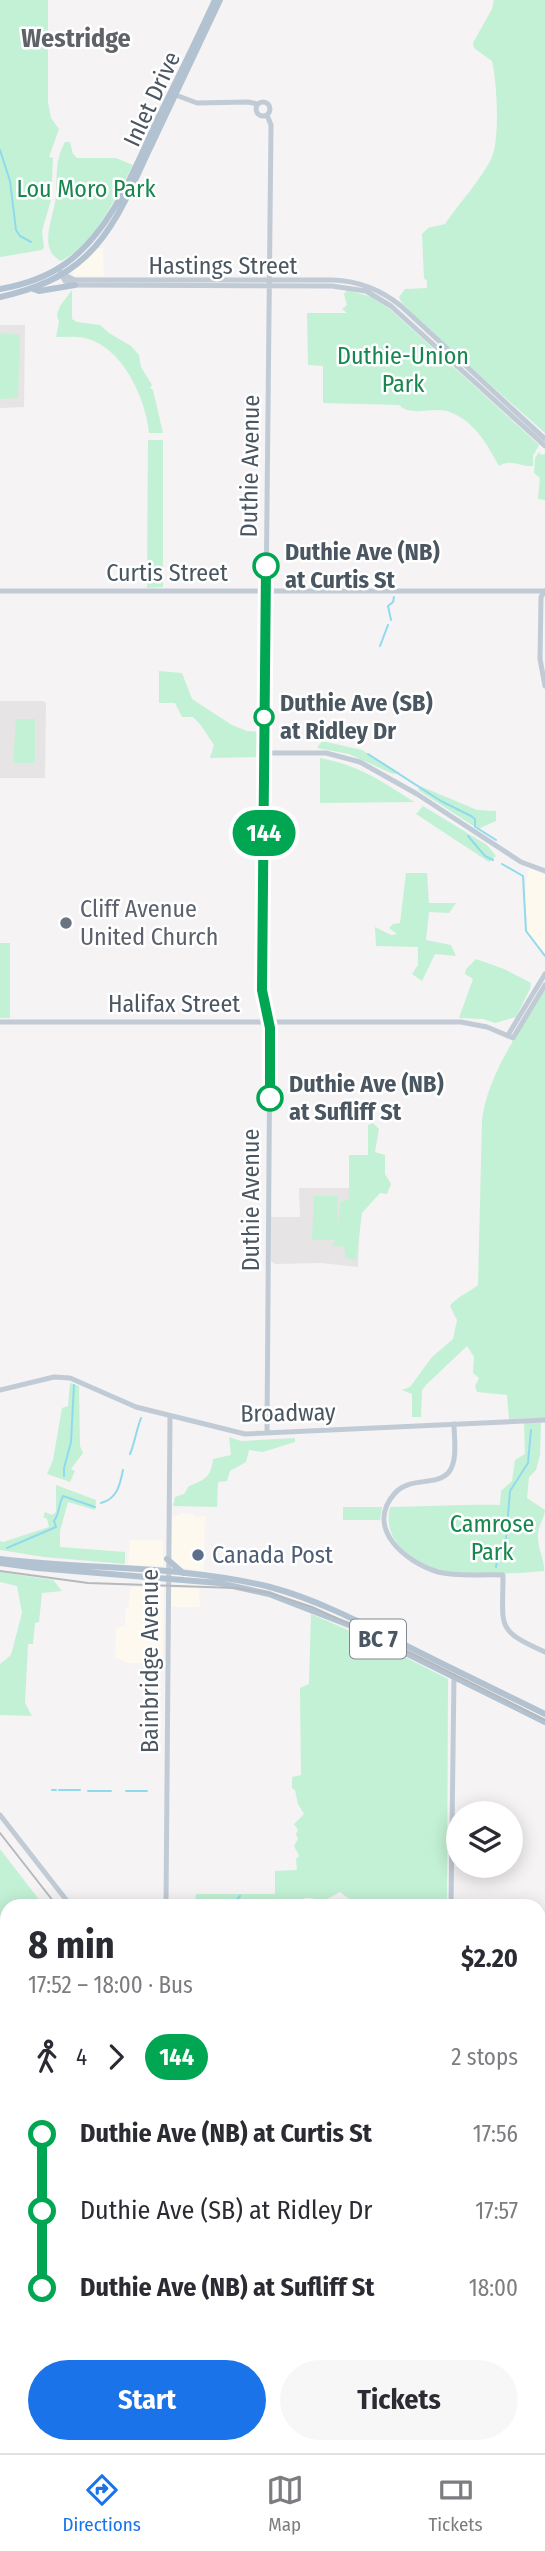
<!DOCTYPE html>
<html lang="en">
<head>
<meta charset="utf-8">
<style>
  body { margin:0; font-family:"Fira Sans Condensed",sans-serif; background:#f7f7f7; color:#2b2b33; height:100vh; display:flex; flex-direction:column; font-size:26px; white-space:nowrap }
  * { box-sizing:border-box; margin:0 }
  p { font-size:23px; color:#7c7c81 }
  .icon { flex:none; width:38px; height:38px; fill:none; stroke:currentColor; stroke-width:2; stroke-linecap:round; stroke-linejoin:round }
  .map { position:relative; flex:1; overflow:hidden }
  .sheet { position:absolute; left:0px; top:1899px; width:546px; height:555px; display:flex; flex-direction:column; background:#fff; border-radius:21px 21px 0 0; box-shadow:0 4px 18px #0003 }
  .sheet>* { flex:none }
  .badge { padding:0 14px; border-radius:23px; font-size:24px; line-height:46px }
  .buttons { position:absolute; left:446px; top:1801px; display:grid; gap:14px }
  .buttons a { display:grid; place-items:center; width:77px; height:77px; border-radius:50%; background:#fff; box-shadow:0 4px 18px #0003; font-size:35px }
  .map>.badge { position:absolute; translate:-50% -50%; box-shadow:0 0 0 4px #fff }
  .legs { display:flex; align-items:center; gap:10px; height:77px; padding:0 28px; font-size:23px }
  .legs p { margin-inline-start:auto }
  .headline { display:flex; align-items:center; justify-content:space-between; height:119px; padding:0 28px }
  h1 { font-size:38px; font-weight:700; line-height:52px }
  .button { display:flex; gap:14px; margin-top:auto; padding:14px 28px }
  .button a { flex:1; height:80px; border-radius:42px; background:#1a73e8; color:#fff; font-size:28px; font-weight:700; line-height:80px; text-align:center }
  .button a+a { background:#f7f7f7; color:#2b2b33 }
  ul { padding:0 28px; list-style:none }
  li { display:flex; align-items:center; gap:24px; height:77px; font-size:26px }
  li i { display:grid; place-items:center; width:10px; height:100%; margin:0 9px; background:currentColor }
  li i::after { content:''; width:18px; height:18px; margin:-9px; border:5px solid; border-radius:50%; background:#fff }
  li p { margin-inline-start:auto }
  li:first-child i { background:linear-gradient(#0000 50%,currentColor 0) }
  li:last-child i { background:linear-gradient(currentColor 50%,#0000 0) }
  .dock { display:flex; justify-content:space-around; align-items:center; height:98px; border-top:2px solid #e1e1e2; background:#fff; font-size:19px; color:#7c7c81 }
  .dock a { display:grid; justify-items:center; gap:4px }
  .dock .on { color:#1a73e8 }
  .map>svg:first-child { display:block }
  .commercial { fill:#fdf9ef }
  .education { fill:#e6e4e5 }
  .green { fill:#c3f1d5 }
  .water { fill:#90daee }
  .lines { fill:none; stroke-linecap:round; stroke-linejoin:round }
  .stream { stroke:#90daee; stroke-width:2 }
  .secondary { stroke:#c1cbd6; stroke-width:5 }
  .primary { stroke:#b3c2d1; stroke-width:6 }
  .rail { stroke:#b5b8bd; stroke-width:2 }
  .line-1-casing { stroke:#fff; stroke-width:16 }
  .line-1 { stroke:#00a651; stroke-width:10 }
  .stop-1-dot { fill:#fff; stroke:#00a651; stroke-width:3.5 }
  .worship-dot { fill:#6b7280; stroke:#fff; stroke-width:2.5 }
  .service-dot { fill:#5c6f8a; stroke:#fff; stroke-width:2.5 }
  .labels { text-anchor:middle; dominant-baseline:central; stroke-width:5; stroke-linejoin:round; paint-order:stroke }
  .shield { fill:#fff; stroke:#808990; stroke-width:2 }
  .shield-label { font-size:23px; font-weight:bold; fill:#4a5661 }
  .street-label { font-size:24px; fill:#4a5661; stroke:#fff }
  .park-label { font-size:24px; fill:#17864f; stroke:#fff }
  .stop-label { font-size:24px; font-weight:bold; fill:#4a5661; stroke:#fff; text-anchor:start }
  .worship-label { font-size:24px; fill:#5b616d; stroke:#fff; text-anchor:start }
  .service-label { font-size:24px; fill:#4e5e75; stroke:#fff; text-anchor:start }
  .neighbourhood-label { font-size:26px; font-weight:bold; fill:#5f6368; stroke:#fff }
</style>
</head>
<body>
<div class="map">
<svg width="545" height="2453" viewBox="0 0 545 2453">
  <rect width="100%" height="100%" fill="#f5f3f3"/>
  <path class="commercial" d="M97,248H103L104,276H73V270Z
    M529,868L545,875V956L527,931L528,920L525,915L523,902Z
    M183,1513L193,1514L196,1517L205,1516L204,1571L182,1568L171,1560L172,1517Z
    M130,1540H163V1566L128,1565Z
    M130,1587L164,1588L163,1663H127L115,1657L116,1628L125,1626V1610L129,1606Z
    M171,1588H199L200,1607H171Z"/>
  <path class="education" d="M0,325H25L24,407L0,408Z
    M0,701H43L46,703L45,778H0Z
    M299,1188H349L350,1215L360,1216L358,1267L322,1263L275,1264L271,1261V1217H300Z"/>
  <path class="green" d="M0,0H48V102L51,118L59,129L49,157L53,158L51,200L42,231L44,248L42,250L0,257Z
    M494,0H545V433L416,319C412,310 402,306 399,297L405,289L427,288V281L424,278L422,234L428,228L445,224C458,205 483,177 492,157C500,137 497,82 492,61L474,48L473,43L492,9Z
    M65,142H70L73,154L77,158H116L133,165C115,198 96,243 61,261C36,248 55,216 56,195C57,176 55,159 65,142Z
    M72,290V319L77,322L100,325L109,333L131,346L139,355L141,367L152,385L150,388L153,390L163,433H149C146,401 126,355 94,341C82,335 69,337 56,337L59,322L57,315L60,306Z
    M347,290L372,297L390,309L539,445L533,456V466C521,467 510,458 499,466C487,444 473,419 447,411C431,407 411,417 399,405L323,403V366L308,365L307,313H347L342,309L347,305L344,294Z
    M0,333L20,335L18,398L0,399Z
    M148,440H163V587L147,588Z
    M539,452L541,455L545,454V500L538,499L540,478L534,473L535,458Z
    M159,671L182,673L192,699L232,725L247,731L261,732V757L210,758L214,745C207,735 203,726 193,717H182L175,703H159Z
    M16,719H35V763H13Z
    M322,741L362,750L400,773L393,774L349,754L317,748Z
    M320,758C358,765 382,781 414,802L320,803Z
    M420,786L477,810L496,811V821L478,829L418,790Z
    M423,806L487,845L496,856L489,862L416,814Z
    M406,873H427L429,903H456L449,913L429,912L426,940L451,945L456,956L435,954L422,981L412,974L418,965V947L376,946L375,927L391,935L397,934L389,928L393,924L400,923Z
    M10,943V1018H0V943Z
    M476,959L504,969L531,983L530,989L516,1017L495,1023L483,1019L459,1018L473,979L465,974L466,969Z
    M545,989V1418L509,1419L507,1395L477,1392L475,1386L479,1378L473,1373L474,1357L467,1346L427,1384L422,1390L421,1417H412V1394L402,1390L410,1387L432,1357L453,1339L457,1320L450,1306C456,1297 470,1292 478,1285L482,1120C488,1072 521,1030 545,989Z
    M373,1123L379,1129L375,1152L385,1155V1174L391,1184L387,1194L380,1193L362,1213L356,1261L346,1258L344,1247L332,1246L335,1240H312L314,1196H337L338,1227L340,1202L349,1199V1155H368V1125Z
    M70,1383L79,1386L80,1446L83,1453L71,1469L75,1471L70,1482L47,1474L53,1460L62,1408L68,1406Z
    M524,1423H541L540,1455L536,1470L529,1477L527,1498L545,1510C544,1520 537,1527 538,1538C538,1549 545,1561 544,1571C514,1574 474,1575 444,1571C414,1566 381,1540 390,1507C427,1507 463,1504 500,1505L501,1491L512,1481L515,1460L525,1454Z
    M229,1437L241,1441L295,1438V1442L263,1452L249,1450L246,1462L230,1471L227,1481L218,1482L217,1507L173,1506L175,1497L184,1494L189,1486C205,1480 211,1477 213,1459L231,1455Z
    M56,1485L96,1500L95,1510L68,1502L60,1531V1547L125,1552V1564L44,1557L0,1550V1541L3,1542L49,1527L47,1519L43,1517L45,1512L52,1515L56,1512Z
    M343,1507H382L380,1520H343Z
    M0,1572L53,1580L62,1591L42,1593L39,1622L35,1623L33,1644H28L25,1703L32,1716L0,1715V1664L11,1655L22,1613L17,1586L0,1582Z
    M311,1614L357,1634L350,1649L363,1655L371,1640L448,1679L447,1906H358L340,1892L320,1903L312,1898H305L300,1906H195L196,1894H275V1871L297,1870L296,1859L299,1856L294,1846L298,1839L296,1834L298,1830L294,1824L304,1814L298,1804L295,1790L292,1788V1777L301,1775L300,1688L309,1684Z
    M0,1849L44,1906H7V2043L0,2032Z
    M0,2054H4L6,2203H0Z
    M539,2373L545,2374V2453H0V2436L7,2439V2446H539Z"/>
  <path class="water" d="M539,2420L545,2422V2453H163V2446H539Z"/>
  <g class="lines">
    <path class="stream" d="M0,150L10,181L16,230L20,236L31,242
      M391,620L388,606L393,602L394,597
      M380,646L388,625
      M368,754L441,801L471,816L475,819V827
      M477,828L496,840
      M468,836L485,856L493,860
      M502,864L523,876L526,931L545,956
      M130,1454C135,1442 136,1431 141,1418
      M64,1476V1468L71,1442L74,1385
      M101,1503C117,1499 120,1485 123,1470
      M7,1548L56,1527L54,1521C60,1513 58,1505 63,1496L95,1507
      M496,1567L498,1553L506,1539L510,1491L528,1463L531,1430
      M52,1790H56
      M59,1790H80
      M88,1791H111
      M126,1791H147
      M231,1906L240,1896
      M0,2208H7"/>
    <path class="secondary" d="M173,94L197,103L248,102L258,104
      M256 109a7 7 0 1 1 14 0a7 7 0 1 1-14 0Z
      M58,268L65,281L75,285L332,286L366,291L391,306L545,446
      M62,274L75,280H333C359,281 380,289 401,306L545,439
      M0,591H545
      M545,591L541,597L540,659L545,686
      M264,753H326L360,762L417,794L521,862L545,871
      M0,1022H461L487,1027L513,1038L545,985
      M508,1035L545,974
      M0,1390L54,1377L70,1378L136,1407L245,1434L545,1420
      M454,1424C454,1438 458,1460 449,1472C436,1487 410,1476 395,1493C364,1528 405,1562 438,1572C458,1577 482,1574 503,1575C503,1627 495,1630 545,1652
      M267,1433L270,1028L262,985L271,125L267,115
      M0,1815L71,1906
      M166,1906L170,1417
      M451,1906L454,1676
      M539,2037H545
      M539,2174L545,2176"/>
    <path class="primary" d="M0,289C23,285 45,278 65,264C112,231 135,167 159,116C178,78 197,39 215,0
      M33,289L39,291L75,285
      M0,297C32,290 62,279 86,256C117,227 133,183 151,146C174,97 197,49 220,0
      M0,1559C90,1570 182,1565 270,1587C315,1599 356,1620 397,1641C446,1666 496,1690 545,1714
      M167,1559L183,1573
      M0,1563L37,1568L219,1583L269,1594L349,1625L545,1722"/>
    <path class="rail" d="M0,1571L88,1583L236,1588L270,1593L312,1607L389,1642L545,1720
      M0,1833L57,1906
      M539,2362L545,2363"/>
  </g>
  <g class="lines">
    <g class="line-1-casing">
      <path id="line-1" d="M266,566L262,990L270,1028V1098"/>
    </g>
    <use href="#line-1" class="line-1"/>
  </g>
  <g class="stop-1-dot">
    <circle cx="266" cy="566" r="12"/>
    <circle cx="264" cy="717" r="9"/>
    <circle cx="270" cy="1098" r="12"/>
  </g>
  <circle class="worship-dot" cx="66" cy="923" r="7"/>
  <circle class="service-dot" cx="198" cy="1555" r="7"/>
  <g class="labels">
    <rect class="shield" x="350" y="1619.5" width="56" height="39" rx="5"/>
    <g class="shield-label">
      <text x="378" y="1639">BC 7</text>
    </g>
    <g class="street-label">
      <text transform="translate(152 99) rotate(-65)">Inlet Drive</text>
      <text x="223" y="266">Hastings Street</text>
      <text transform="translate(250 466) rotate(-89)">Duthie Avenue</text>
      <text x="167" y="573">Curtis Street</text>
      <text x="174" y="1004">Halifax Street</text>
      <text transform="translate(251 1200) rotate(-90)">Duthie Avenue</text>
      <text transform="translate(288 1413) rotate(-1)">Broadway</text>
      <text transform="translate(150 1661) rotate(-90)">Bainbridge Avenue</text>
    </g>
    <g class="park-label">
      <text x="86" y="189">Lou Moro Park</text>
      <text x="403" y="356">Duthie-Union<tspan x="403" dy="28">Park</tspan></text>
      <text x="492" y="1524">Camrose<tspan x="492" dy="28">Park</tspan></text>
    </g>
    <g class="stop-label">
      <text x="285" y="552">Duthie Ave (NB)<tspan x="285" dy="28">at Curtis St</tspan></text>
      <text x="280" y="703">Duthie Ave (SB)<tspan x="280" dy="28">at Ridley Dr</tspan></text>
      <text x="289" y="1084">Duthie Ave (NB)<tspan x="289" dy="28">at Sufliff St</tspan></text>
    </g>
    <g class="worship-label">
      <text x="80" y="909">Cliff Avenue<tspan x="80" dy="28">United Church</tspan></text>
    </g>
    <g class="service-label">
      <text x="212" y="1555">Canada Post</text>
    </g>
    <g class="neighbourhood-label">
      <text x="76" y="38">Westridge</text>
    </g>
  </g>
</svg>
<div class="buttons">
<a><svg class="icon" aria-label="layers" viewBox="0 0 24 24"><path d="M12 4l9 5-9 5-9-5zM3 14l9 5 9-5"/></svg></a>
</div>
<b class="badge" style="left:264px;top:833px;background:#00a651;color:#fff">144</b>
<section class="sheet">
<div class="headline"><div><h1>8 min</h1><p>17:52 – 18:00 · Bus</p></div><b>$2.20</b></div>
<div class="legs"><svg class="icon" aria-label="walk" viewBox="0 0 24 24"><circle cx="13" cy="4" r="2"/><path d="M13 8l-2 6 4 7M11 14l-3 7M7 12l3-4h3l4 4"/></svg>4<svg class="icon" aria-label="forward" viewBox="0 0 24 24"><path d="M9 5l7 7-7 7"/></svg><b class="badge" style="background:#00a651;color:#fff">144</b><p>2 stops</p></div>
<ul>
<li><i style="color:#00a651"></i><b>Duthie Ave (NB) at Curtis St</b><p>17:56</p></li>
<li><i style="color:#00a651"></i><span>Duthie Ave (SB) at Ridley Dr</span><p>17:57</p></li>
<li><i style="color:#00a651"></i><b>Duthie Ave (NB) at Sufliff St</b><p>18:00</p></li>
</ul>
<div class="button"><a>Start</a><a>Tickets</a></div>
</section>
</div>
<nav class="dock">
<a class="on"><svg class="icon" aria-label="directions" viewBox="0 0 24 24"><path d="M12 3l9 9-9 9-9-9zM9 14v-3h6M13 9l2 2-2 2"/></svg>Directions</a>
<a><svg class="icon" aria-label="map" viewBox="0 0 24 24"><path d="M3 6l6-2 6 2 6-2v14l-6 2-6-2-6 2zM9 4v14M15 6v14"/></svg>Map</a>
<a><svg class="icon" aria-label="tickets" viewBox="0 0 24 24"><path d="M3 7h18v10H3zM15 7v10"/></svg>Tickets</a>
</nav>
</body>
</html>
